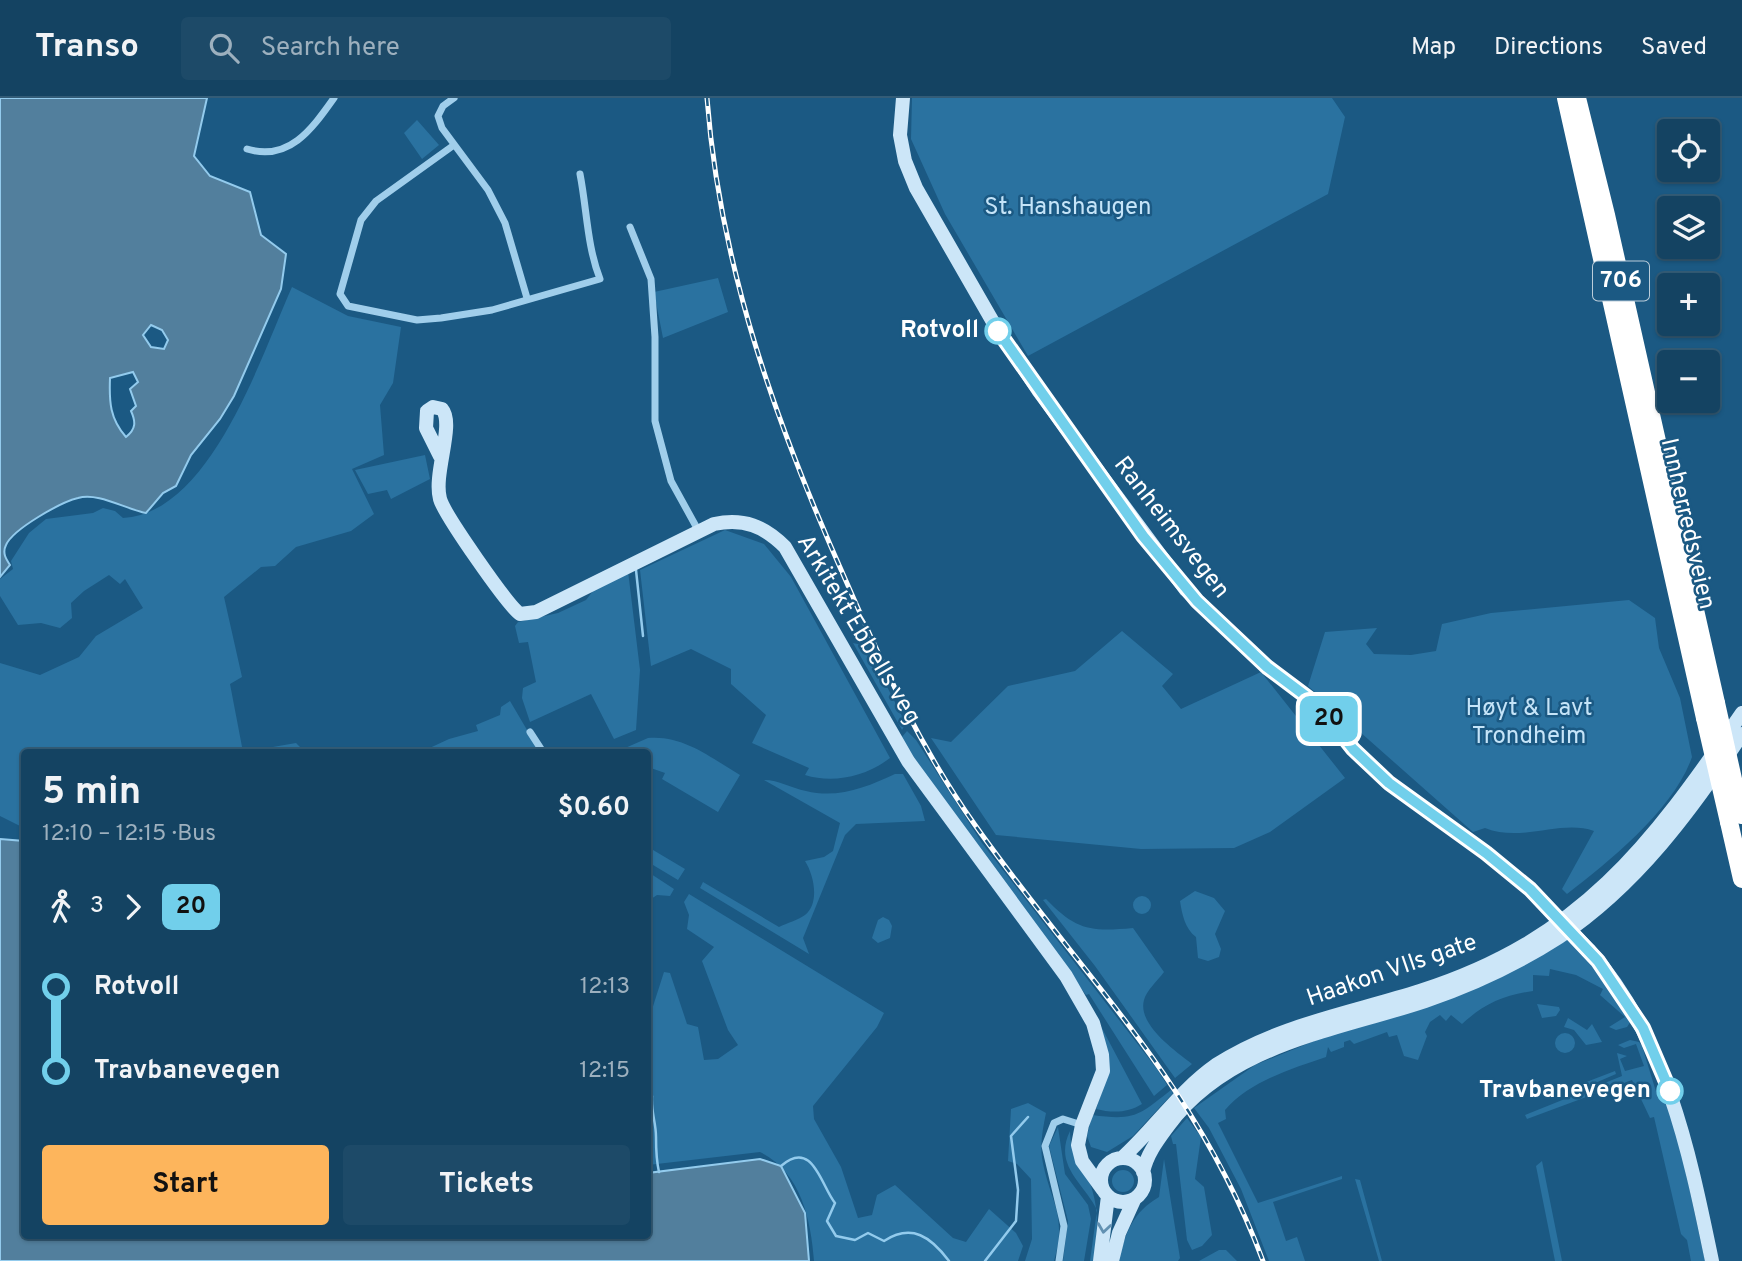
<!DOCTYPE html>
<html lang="en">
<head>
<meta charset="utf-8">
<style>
  body { margin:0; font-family:Overpass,sans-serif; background:#1d4a68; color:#f1f3f6; height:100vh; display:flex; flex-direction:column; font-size:26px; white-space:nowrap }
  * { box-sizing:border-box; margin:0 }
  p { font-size:23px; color:#9db0be }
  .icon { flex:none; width:38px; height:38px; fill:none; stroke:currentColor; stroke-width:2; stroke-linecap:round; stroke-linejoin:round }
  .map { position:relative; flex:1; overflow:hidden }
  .details { position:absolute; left:21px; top:651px; width:630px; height:490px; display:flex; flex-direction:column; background:#144362; border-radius:7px; box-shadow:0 2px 5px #0004,0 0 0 2px #335c77 }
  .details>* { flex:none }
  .badge { padding:0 14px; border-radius:10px; font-size:24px; line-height:46px }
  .fabs { position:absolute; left:1657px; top:21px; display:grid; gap:14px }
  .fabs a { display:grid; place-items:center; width:63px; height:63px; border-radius:7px; background:#144362; box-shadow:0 2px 5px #0004,0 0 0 2px #335c77; font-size:35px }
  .map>.badge { position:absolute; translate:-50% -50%; box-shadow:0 0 0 4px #fff }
  .legs { display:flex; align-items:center; gap:10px; height:77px; padding:0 21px; font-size:23px }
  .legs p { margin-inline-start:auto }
  .overview { display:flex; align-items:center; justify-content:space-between; height:119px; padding:0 21px }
  h1 { font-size:38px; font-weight:700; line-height:52px }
  .button { display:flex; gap:14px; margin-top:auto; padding:14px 21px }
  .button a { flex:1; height:80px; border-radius:7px; background:#fdb55c; color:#111; font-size:28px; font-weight:700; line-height:80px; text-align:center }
  .button a+a { background:#1d4a68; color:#f1f3f6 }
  ul { padding:0 21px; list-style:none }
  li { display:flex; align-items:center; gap:24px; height:84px; font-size:26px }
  li i { display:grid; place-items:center; width:10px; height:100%; margin:0 9px; background:currentColor }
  li i::after { content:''; width:18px; height:18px; margin:-9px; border:5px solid; border-radius:50%; background:#144362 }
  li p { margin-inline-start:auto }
  li:first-child i { background:linear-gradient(#0000 50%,currentColor 0) }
  li:last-child i { background:linear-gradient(currentColor 50%,#0000 0) }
  header { display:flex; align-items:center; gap:42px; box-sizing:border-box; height:98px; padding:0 35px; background:#144362; border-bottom:2px solid #335c77 }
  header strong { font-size:33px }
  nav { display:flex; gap:38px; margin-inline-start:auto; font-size:24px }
  .search { width:490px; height:63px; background:#1d4a68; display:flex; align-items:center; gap:18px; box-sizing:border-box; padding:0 24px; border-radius:7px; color:#9db0be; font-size:26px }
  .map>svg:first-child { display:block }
  .green { fill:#2a72a0 }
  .water { fill:#527f9d; stroke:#93cbed; stroke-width:2; fill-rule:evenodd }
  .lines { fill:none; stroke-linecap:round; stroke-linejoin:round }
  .stream { stroke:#93cbed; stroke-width:2.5 }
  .street { stroke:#a0ceeb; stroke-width:7 }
  .secondary { stroke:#cce6f8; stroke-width:14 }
  .highway { stroke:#fff; stroke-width:18 }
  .rail-casing { stroke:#fff; stroke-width:5 }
  .rail { stroke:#1b5983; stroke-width:2.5; stroke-dasharray:8; stroke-linecap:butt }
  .secondary-bridge { stroke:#cce6f8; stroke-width:14 }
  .highway-bridge { stroke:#fff; stroke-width:18 }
  .oneway { stroke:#6291b2 }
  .line-1-casing { stroke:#fff; stroke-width:16 }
  .line-1 { stroke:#71cfeb; stroke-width:10 }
  .stop-1-dot { fill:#fff; stroke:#71cfeb; stroke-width:3.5 }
  .labels { text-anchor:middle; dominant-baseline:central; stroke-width:5; stroke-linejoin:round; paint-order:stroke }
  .shield { fill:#1b5983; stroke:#bbcdda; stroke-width:2 }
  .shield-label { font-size:23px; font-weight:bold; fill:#fff }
  .park-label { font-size:24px; fill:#c5e4f8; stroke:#1b5983 }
  .stop-label { font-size:24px; font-weight:bold; fill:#fff; stroke:#1b5983; text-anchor:end }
  .street-label { font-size:24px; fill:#fff; stroke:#1b5983 }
</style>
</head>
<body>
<header>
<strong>Transo</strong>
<div class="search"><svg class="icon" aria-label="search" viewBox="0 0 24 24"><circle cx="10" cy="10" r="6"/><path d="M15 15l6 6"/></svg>Search here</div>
<nav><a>Map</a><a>Directions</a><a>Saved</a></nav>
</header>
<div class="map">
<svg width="1742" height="1163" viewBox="0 0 1742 1163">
  <rect width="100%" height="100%" fill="#1b5983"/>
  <path class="green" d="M912,0H1332L1345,19L1328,96L1028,258L945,116L911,41Z
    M417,22L439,47L422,61L404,35Z
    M718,180L728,214L663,240L654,194Z
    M292,189L348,218L401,229L393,285L380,307L384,357L352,371L374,416L351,433L296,449L275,468L261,469L224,499L242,579L230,586L243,654H24V730L0,718V565L40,577L79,559L96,538L143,510L125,481L120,486L109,477L84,493L71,505L72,520L60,530L41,525L18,527L0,498V481L13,471L11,463L29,435L46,421L93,415L103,410L115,413L123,420C211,415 261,258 292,189Z
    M425,357L430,381L391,401L387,392L368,396L355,372Z
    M725,432L764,446L791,479L890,660C867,678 834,686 805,677L809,670L752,645L766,617L731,586V571L691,551L651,568L640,472Z
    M628,473L640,572L636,632L614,641L591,596L530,624L522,600L523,590L536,584L528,544L519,545L515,528L518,524L558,515L586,502L596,489Z
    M1629,502L1655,520L1659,550L1680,600L1692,659C1674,711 1610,763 1567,796L1562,791L1594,733C1561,721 1522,745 1485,730L1473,734L1308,588L1325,534L1377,530L1366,546L1374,556L1411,557L1436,553L1442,526L1491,515Z
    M1122,533L1173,576L1162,588L1181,611L1261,574L1345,680L1270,734L1234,750L1141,751L996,737L931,640L951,644L1008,588L1075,573Z
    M853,545L867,548L872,568L879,573L903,620L905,627L902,632Z
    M510,603L540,654H421L449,641L478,633L476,627L500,617L501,609Z
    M907,633L916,642L982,745L1157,971L1167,987L1154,998L1089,896L1086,897L961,729L901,640Z
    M648,640C684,637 711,660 740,677L718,714L662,681L665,675L648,669V654H616Z
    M296,645L305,654H243Z
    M895,676H903L921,708L925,723L856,726L845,737L803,840L809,856L700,790L703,784L779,829C787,825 798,822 805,817C820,805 814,777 805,763L824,759L833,753L840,725L764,682C779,682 791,690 806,693C838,701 867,689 895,676Z
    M648,749L685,771L678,782L648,764Z
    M648,774L674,791L670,798L657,797L648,803Z
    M1195,793L1214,800L1225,813L1215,836L1221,851L1219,859L1208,863L1198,860L1196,839C1185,831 1182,816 1180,803Z
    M689,796L884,915L877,929L813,1008L814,1021L841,1069L858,1120L872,1117L877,1097L895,1087L953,1140L966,1144L989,1111L1016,1135L1023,1148L1018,1163H814C811,1122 801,1074 760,1054L648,1067V924L664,874L670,875L687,926L698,929L704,962L718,961L738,947L728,932L702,863L714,849L687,831L689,817L684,804Z
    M1133 807a9 9 0 1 1 18 0a9 9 0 1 1-18 0Z
    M1046,801C1076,832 1090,834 1133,830L1164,874C1158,882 1146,893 1144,902C1137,927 1177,954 1192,966L1175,980L1095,868L1043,802Z
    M883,819L889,822L892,828L890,840L878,845L872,840L878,822Z
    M1569,839L1606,883L1631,923L1627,929L1616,932L1609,929L1625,919L1600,897L1603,891L1576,877L1550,871L1549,878L1533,877V893C1503,897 1484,906 1462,926L1451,917L1446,923L1440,917L1430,924L1425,934L1427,938L1418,962L1404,958L1397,937L1389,939L1387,934L1354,946L1350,942L1344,944V949L1331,954L1328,949L1326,959C1291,971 1250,983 1225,1012L1226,1021L1218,1025L1258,1105L1342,1078V1081L1273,1104L1286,1143L1297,1139L1305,1163H1269L1241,1091L1209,1030L1194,1010L1255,967Z
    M1537,906L1559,909L1560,912L1556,918L1542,920Z
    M1095,917L1142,1006C1128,1015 1112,1015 1096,1011L1106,982Z
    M1568,920L1587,932L1592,926L1602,944L1586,947L1574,932L1564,929Z
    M1555 945a10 10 0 1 1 20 0a10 10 0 1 1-20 0Z
    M1630,942L1639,944L1642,948L1658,1000L1663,998L1673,1015L1705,1163H1691L1687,1142L1681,1136L1654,1019L1650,1020L1632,982L1527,1021L1525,1017L1622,978L1617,955L1627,958L1620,961L1625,973L1644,968L1636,946L1624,950L1618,947Z
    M1615,973L1616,976L1558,1001L1555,996Z
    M1171,992L1173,995L1133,1038L1107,1054L1091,1049L1087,1038L1092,1017C1136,1023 1139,1017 1171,992Z
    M1028,1005L1046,1015C1043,1030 1040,1044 1042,1060C1049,1102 1068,1116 1054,1163H1025L1032,1141L1031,1081L1017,1066L1008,1063L1011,1011Z
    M1187,1020L1201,1039L1195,1081L1204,1089L1212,1137L1202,1148L1192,1152L1187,1142L1176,1046H1173L1171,1038Z
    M1058,1029L1065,1076L1088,1107L1091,1121L1084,1163H1063L1068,1123L1049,1048Z
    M1070,1033C1071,1064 1084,1064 1091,1088C1100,1117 1097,1133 1094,1163H1090L1097,1112C1084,1085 1053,1068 1070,1033Z
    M1164,1061L1180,1160L1178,1163H1119C1125,1135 1133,1114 1159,1099Z
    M1542,1063L1562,1163H1555L1536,1068Z
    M1112 1083a11 11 0 1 1 22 0a11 11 0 1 1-22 0Z
    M1355,1081L1360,1082L1382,1163H1379Z
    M1219,1152H1226L1237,1163H1199Z"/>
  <path class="water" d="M0,0H207L194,58L210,78L250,94L261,137L286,156L281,191L234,298L220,321L191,357L176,388L163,395L146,415C125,411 98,394 78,400C61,404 13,431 6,447C2,455 6,461 10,467L0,479ZM151,227L162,232L168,242L164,251L151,249L143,237ZM133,274L138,284L130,291L136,308L131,313C136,324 136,331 126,339C110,321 109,304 110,280Z
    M0,741L24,743V1138H648V1075L760,1061L781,1068L805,1115L809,1163H0Z"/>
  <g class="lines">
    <path class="stream" d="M636,472L643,538
      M652,998C651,1015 656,1024 656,1039C656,1051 656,1061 659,1074
      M781,1068C813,1040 821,1088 835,1105L827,1123L836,1138L855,1142L868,1135L884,1143C912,1125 931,1139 949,1163
      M985,1163L1016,1123L1018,1092L1011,1038L1028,1019"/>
    <path class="street" d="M454,0L443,8L438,18L442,30L488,92L505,125L527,200
      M454,47L376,103L361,122L340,196L348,208L417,222L441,220L492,212L600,181C587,148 587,112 580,76
      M247,51C289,64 312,31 334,0
      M630,129L651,181L655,239V323L671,383L698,432
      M530,634L543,654
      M1059,1163L1064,1128L1045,1048L1054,1025L1063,1021L1082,1027"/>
    <path class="secondary" d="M903,0L900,37L905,63L916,90L993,224L1038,292L1186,492L1267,569L1319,608L1353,651L1389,685L1486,755L1530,791
      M440,358L426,330L427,313L433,309L442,311C455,326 433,376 440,401C444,416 508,508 520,516L536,514L714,426C744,420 764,428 785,449L908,663L1066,878L1093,925L1102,957L1103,973L1082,1027L1078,1047L1082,1063L1103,1092
      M1589,852C1666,939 1689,1052 1712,1163
      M1122,1060C1155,1030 1179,993 1216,967C1278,927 1351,915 1420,893C1582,841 1650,748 1742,615
      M1101 1082a22 22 0 1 1 44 0a22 22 0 1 1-44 0Z
      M1143,1074C1147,1056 1157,1043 1168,1028C1229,946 1335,933 1425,903C1472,887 1517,866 1559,839C1636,788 1692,712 1742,636
      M1100,1163L1108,1098
      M1112,1163L1119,1135L1134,1102"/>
    <path class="highway" d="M1566,0L1705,620
      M1577,0L1606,117L1716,605
      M1729,724L1742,781"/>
    <g class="rail-casing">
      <path id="rail" d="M707,0C720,171 777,328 846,483C883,568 921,651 975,727C1081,877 1197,985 1263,1163"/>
    </g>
    <use href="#rail" class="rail"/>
    <path class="secondary-bridge" d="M1533,794L1589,852"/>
    <path class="highway-bridge" d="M1716,605L1741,717
      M1705,620L1729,724"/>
  </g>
  <defs><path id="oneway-chevron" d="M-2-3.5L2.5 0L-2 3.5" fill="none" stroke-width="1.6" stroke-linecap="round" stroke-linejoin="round" transform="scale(1.75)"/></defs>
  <use class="oneway" href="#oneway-chevron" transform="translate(1104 1130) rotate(98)"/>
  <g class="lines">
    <g class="line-1-casing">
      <path id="line-1" d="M998,233L1143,438L1197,503L1267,569L1319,608L1353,651L1389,685L1486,755L1530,791L1598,863L1643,930L1670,993"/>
    </g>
    <use href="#line-1" class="line-1"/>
  </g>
  <g class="stop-1-dot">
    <circle cx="998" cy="233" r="12"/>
    <circle cx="1670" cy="993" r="12"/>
  </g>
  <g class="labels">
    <rect class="shield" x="1593" y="163.5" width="56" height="39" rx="5"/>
    <g class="shield-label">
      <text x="1621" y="183">706</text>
    </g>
    <g class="park-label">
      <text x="1068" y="110">St. Hanshaugen</text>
      <text x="1529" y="611">Høyt &amp; Lavt<tspan x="1529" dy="28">Trondheim</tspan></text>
    </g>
    <g class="stop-label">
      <text x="979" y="233">Rotvoll</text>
      <text x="1651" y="993">Travbanevegen</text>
    </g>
    <g class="street-label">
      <text transform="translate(1687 426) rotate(77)">Innherredsveien</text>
      <text transform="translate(1171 430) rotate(52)">Ranheimsvegen</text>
      <text transform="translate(858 532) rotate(59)">Arkitekt Ebbells veg</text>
      <text transform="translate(1392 873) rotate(-19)">Haakon VIIs gate</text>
    </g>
  </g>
</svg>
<div class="fabs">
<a><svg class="icon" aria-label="locate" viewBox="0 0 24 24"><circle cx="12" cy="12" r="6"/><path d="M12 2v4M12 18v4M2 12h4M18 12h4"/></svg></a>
<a><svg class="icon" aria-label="layers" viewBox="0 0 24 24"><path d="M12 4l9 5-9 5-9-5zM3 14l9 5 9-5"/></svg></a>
<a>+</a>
<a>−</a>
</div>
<b class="badge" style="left:1329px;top:621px;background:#71cfeb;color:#111">20</b>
<section class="details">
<div class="overview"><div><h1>5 min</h1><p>12:10 – 12:15 · Bus</p></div><b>$0.60</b></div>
<div class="legs"><svg class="icon" aria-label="walk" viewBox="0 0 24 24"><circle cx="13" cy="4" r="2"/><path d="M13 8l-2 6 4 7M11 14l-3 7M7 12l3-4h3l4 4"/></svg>3<svg class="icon" aria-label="forward" viewBox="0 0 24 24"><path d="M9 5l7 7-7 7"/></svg><b class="badge" style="background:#71cfeb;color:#111">20</b></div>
<ul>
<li><i style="color:#71cfeb"></i><b>Rotvoll</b><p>12:13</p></li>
<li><i style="color:#71cfeb"></i><b>Travbanevegen</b><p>12:15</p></li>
</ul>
<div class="button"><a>Start</a><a>Tickets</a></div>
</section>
</div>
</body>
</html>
